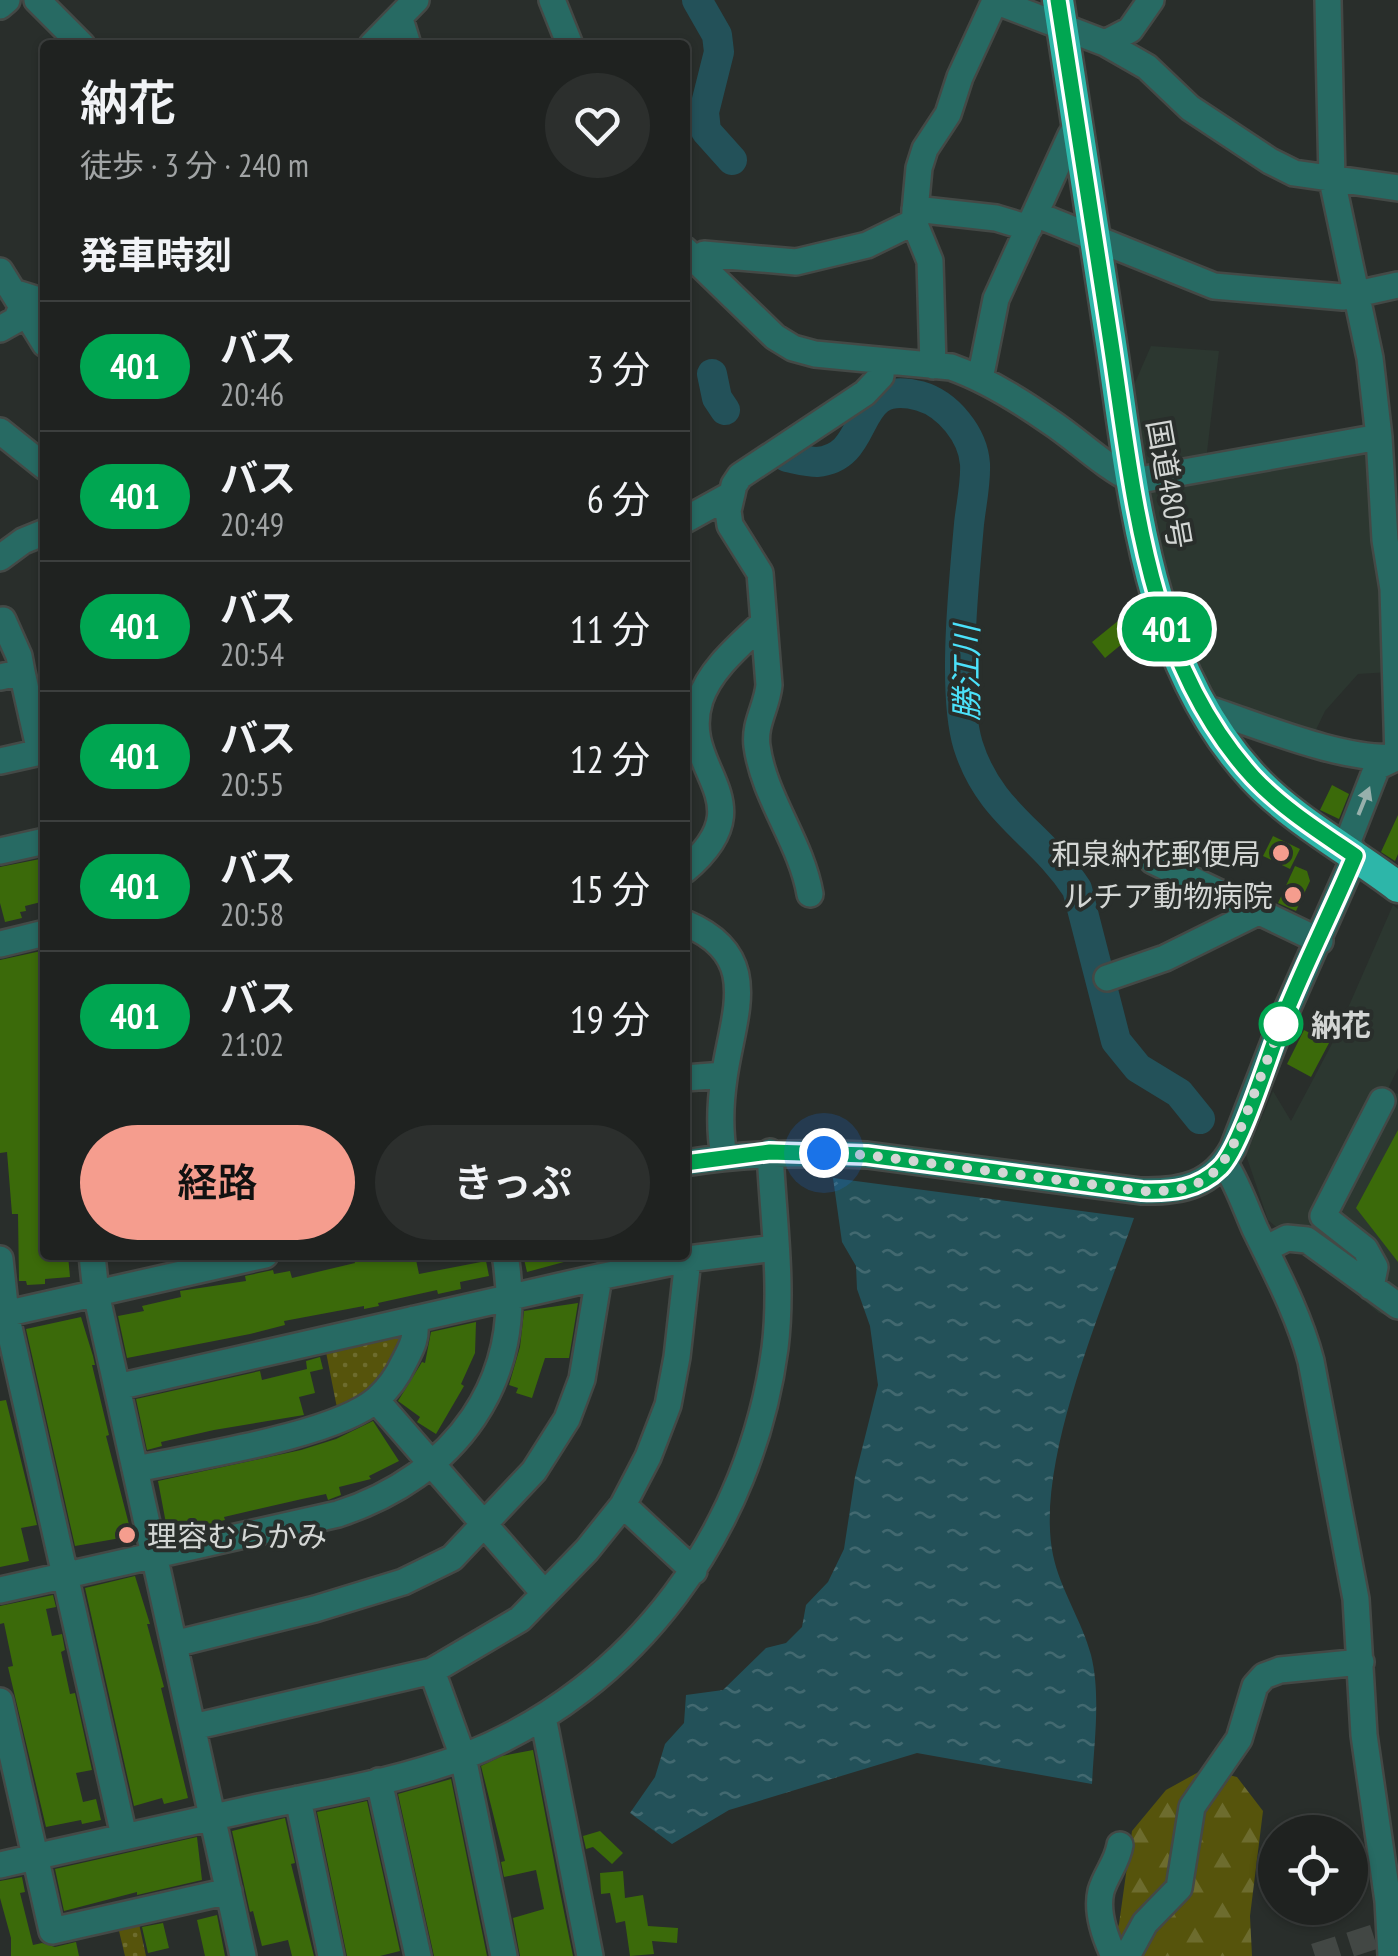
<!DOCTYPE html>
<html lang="ja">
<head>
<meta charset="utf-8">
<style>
  body { margin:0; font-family:"PT Sans Narrow","Noto Sans JP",sans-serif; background:#2c2f2d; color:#f1f3f6; height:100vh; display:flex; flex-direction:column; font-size:38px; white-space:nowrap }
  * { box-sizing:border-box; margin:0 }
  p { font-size:32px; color:#a1a4a5 }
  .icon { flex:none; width:55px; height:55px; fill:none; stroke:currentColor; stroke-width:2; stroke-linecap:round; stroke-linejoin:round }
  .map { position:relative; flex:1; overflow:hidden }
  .side { position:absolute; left:40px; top:40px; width:650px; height:1220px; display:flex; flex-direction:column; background:#1f2220; border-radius:10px; box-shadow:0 2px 8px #0004,0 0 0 2px #3c3f3e }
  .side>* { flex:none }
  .badge { padding:0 20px; border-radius:32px; font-size:35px; line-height:65px }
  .buttons { position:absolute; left:1258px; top:1815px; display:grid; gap:20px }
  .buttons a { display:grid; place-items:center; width:110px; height:110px; border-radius:50%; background:#1f2220; box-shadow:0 2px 8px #0004,0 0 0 2px #3c3f3e; font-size:50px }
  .you { position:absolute; width:50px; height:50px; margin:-25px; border:8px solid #fff; border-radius:50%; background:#1a73e8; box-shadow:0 0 0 15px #1a73e833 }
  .map>.badge { position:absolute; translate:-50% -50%; box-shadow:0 0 0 5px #fff }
  h2 { padding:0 40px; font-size:38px; line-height:90px }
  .round { display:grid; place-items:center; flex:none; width:105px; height:105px; border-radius:52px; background:#2c2f2d }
  .overview { display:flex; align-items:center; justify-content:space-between; height:170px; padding:0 40px }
  h1 { font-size:48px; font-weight:600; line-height:75px }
  .primary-button { display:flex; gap:20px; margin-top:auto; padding:20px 40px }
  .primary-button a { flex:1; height:115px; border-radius:60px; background:#f59d8e; color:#111; font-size:40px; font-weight:600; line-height:115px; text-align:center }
  .primary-button a+a { background:#2c2f2d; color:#f1f3f6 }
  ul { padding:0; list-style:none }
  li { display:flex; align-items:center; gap:30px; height:130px; padding:0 40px; border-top:2px solid #3c3f3e }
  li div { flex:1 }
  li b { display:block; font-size:38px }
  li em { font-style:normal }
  li .badge { min-width:110px; font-weight:700; text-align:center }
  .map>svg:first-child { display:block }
  .built { fill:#2c3730 }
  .forest { fill:url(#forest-firs) }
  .park { fill:url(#park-dots) }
  .water { fill:url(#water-ripples) }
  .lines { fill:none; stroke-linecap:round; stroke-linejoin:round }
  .river { stroke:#235159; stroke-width:30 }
  .building { fill:#3b6a0a }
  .minor-tunnel { stroke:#424744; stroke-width:25; stroke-dasharray:25 12; stroke-linecap:butt }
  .minor-casing { stroke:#444946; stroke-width:30 }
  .highway-casing { stroke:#444946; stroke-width:35 }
  .minor { stroke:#276a63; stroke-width:25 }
  .highway { stroke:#2db6a9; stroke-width:30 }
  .oneway { fill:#97b0ac }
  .line-casing { stroke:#fff; stroke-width:22 }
  .line { stroke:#00a651; stroke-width:15 }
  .walk { stroke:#d3d6d4; stroke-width:10; stroke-dasharray:0 18 }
  .poi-dot { fill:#f59d8e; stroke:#292e2b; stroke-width:4 }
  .stop-dot { fill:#fff; stroke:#00a651; stroke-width:5 }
  .labels { text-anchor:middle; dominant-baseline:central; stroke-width:8; stroke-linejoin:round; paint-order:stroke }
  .street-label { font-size:30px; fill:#d3d6d4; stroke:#292e2b }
  .poi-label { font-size:30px; fill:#d3d6d4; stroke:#292e2b; text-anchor:end }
  .stop-label { font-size:30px; font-weight:bold; fill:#d3d6d4; stroke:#292e2b; text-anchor:start }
  .water-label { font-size:32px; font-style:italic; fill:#4be1fa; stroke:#292e2b }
</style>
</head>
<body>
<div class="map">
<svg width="1398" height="1956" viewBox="0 0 1398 1956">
  <defs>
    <pattern id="forest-firs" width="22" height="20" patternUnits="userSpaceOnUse" patternTransform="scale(2.5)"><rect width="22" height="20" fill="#56540c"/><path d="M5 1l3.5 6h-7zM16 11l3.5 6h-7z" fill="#6d6c2e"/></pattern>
    <pattern id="park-dots" width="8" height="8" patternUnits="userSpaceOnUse" patternTransform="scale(2.5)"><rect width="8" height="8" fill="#56540c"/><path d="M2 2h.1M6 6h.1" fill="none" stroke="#6d6c2e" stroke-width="1.8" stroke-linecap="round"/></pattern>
    <pattern id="water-ripples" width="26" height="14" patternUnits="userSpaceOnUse" patternTransform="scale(2.5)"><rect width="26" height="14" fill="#235159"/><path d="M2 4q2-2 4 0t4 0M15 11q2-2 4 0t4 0" fill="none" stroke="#426970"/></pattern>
  </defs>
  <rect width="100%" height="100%" fill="#292e2b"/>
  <path class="built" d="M1151,346L1219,351L1205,469L1374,440L1390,672L1358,674L1325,711L1313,736L1210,699L1166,597L1131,392Z
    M1393,905L1398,909V1068L1388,1089L1398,1094V1319L1379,1313L1268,1220L1246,1155L1273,1091L1291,1121L1334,1040Z"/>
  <path class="forest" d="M1204,1769L1237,1777L1263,1811L1250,1916L1252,1956H1107L1119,1924L1132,1831L1166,1790Z"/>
  <path class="park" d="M400,1330L405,1340C392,1374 368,1393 338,1413L325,1347Z
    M138,1919L146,1956H125L119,1931L110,1926Z"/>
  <path class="water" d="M833,1178L1134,1218C1103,1307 1034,1464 1053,1555C1060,1589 1082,1621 1091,1655C1101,1695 1094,1743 1092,1784L917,1753L729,1810L672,1844L630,1813L655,1777L665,1744L684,1723L686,1695L723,1690L766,1648L786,1643L802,1627L806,1605L828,1582L844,1549L855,1477L878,1385L870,1326L857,1289L856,1266L842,1242Z"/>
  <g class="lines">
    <path class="river" d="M697,0L717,35L719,52L704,112L706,131L732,160
      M712,374L717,398L725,410
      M787,457C797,459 808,462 817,462C875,457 848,377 920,396C948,404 973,435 975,464C976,483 971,505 969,524C964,582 952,692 968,745C990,815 1040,832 1077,889L1116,1041L1138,1068L1179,1093L1200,1119"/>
  </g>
  <path class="building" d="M1134,608L1146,624L1105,658L1092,642Z
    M1332,785L1349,794L1339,819L1320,810Z
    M1398,815V854L1395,861L1381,852Z
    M1273,836L1300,849L1290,869L1263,856Z
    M45,858V901L25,906L26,911L20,912L22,918L5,922L0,903V867Z
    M1295,866L1307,871L1310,881L1296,911L1278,903Z
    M41,951L45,1001V1255H68L70,1277L45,1279V1284L27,1285L26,1281H19L18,1214H12L7,1152L0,1153V960Z
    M1304,1030L1329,1043L1311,1077L1287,1064Z
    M1398,1130V1262L1356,1208Z
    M363,1255H415L419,1274L486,1261L489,1276L460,1282L461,1289L438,1294L437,1290L378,1303L379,1306L364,1309V1306L284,1321L285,1325L250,1334L127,1358L118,1316L144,1311L142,1306L181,1297L180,1291L246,1281L245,1276L273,1270L274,1274L290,1271L292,1278L355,1263L353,1257Z
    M523,1255H574L575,1259L527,1272Z
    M578,1303L569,1358H545L532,1398L516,1393L518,1388L509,1385L520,1347L524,1311Z
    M81,1317L93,1356L95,1365H92L109,1435L106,1436L132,1536L75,1546L26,1329Z
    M476,1322L475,1353L461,1384L464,1386L436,1434L417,1422L420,1417L398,1401L422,1362L425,1363L431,1332Z
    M320,1357L323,1369L310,1372L315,1393L299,1397L304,1415L214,1430L161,1442L162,1446L147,1450L136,1399L260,1371L262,1380L307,1369L306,1361Z
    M6,1400L37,1525L21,1528L29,1561L0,1567V1401Z
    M373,1421L399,1461L369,1476L371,1479L339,1487L341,1495L333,1498L328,1500L326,1494L302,1499L224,1517L225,1520L168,1534L158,1481L301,1450L336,1439Z
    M135,1576L150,1624H147L164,1687L161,1688L188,1798L164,1804L162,1798L134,1806L85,1588Z
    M53,1595L56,1607L46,1609L52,1636L62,1634L65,1650L61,1652L70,1694L75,1693L92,1770L76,1773L83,1802L96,1799L101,1820L82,1824L81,1820L46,1827L8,1667L13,1666L4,1623L0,1624V1606Z
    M533,1750L560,1892L573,1956H520L513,1918L544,1909L536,1870L504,1877L501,1862L505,1861L481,1766L502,1756Z
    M451,1779L487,1956H434L398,1794Z
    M367,1801L400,1951L380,1956H347L317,1812Z
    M285,1818L295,1863L291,1864L314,1956H292L288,1940L262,1946L253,1911L250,1912L232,1831Z
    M600,1831L623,1853L612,1864L593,1847L586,1849L583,1836Z
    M197,1837L202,1880L137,1895V1892L64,1911L55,1869Z
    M623,1871L625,1898L643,1895L648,1926L678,1928L677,1943L652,1941L654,1954L630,1956L625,1921L616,1923L610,1893L601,1894L600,1873Z
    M22,1877L25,1892L20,1893L33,1945L42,1943L55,1947L76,1942L79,1956H11V1938L0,1898V1881Z
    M217,1915L225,1956H205L197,1920Z
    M163,1923L169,1948L148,1953L142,1927Z"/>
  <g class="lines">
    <path class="minor-tunnel" d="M1315,1956L1398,1929"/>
    <g class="minor-casing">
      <path id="minor" d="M37,0L82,45
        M552,0L570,45
        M1328,0L1332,180L1370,358L1379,437L1385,540L1393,589L1398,758
        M0,6L7,0
        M400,19L408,45
        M1105,43L1130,30L1151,0
        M372,45L416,0
        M915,209L996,218L1029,228
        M1035,214L1214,286L1343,297L1398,285
        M685,250L775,337L793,348L815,354L951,367C985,379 1019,400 1049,421C1078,440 1102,465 1134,481L1379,437
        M696,260L704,254L796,262L867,245L914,222
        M0,271L13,292L45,302
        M13,292L45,344
        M0,329L16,320L22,307
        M933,366L930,261L914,222L919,168L925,149L948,114L960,77L995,1L1105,43L1147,67L1190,108L1270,161L1294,173L1398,188
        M980,379L996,299L1071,135L1078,132
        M0,431L45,467
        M685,520L732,494
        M0,558L23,541L45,532
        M0,621L3,620L19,656L22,672
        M0,677L22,672L40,752
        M1205,708C1258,725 1344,762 1398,757
        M0,761L45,751
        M0,851L45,841
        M1153,861L1320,941
        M685,870C768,800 677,771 700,700C710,669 741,644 764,622
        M810,894C801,842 764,798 757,746C754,723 767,707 769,685L760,573L730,525L728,511L734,485L740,476L865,393L881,376L882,361
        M685,923C764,956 733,1013 724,1078C720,1105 719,1129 724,1156
        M0,944L45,933
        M1107,978L1165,958L1260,911
        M685,1078L724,1075
        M685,1163C747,1153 805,1152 867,1155L1141,1191C1182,1192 1213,1185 1233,1148L1285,1014L1355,856L1348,841L1377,767L1398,757
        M1225,1164C1238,1185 1245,1206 1255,1229C1276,1272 1299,1315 1311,1361L1356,1599L1364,1735L1388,1901L1391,1956
        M1265,1249L1287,1238L1307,1240L1398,1306
        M92,1255L96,1293L243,1956
        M0,1259L6,1314L124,1836
        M1371,1287L1375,1267L1365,1249L1323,1216L1382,1101
        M0,1315L265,1255
        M117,1387L599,1277L688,1259L775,1248
        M376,1400L544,1593
        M136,1469C195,1456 334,1436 377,1399C388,1389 398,1375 404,1362C412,1347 418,1336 414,1319
        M623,1505L694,1571
        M0,1590L338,1514C455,1476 527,1380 505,1255
        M174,1644L315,1609L403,1582L452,1558L534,1471L567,1419L582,1379L599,1277
        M432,1671L463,1757L504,1956
        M0,1701L52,1931L229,1891
        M543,1717L590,1956
        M193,1727L432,1671L520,1619L587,1550L623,1505L648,1457L668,1405L677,1357L688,1259
        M379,1781L418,1956
        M298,1799L331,1956
        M0,1865C86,1845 172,1826 259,1807C327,1793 400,1781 465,1756C636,1689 751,1529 775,1348C783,1284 773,1216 770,1152
        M1114,1956C1105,1937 1096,1912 1101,1891C1106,1874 1117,1863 1120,1845
        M1127,1956L1145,1923L1179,1888L1192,1807L1239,1739L1255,1686L1264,1676L1280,1670L1361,1662"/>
    </g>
    <g class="highway-casing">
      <path id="highway" d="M1058,0C1075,110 1092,220 1109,330C1133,482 1143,658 1253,777C1294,821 1351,851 1398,887"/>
    </g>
    <use href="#minor" class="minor"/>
    <use href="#highway" class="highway"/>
  </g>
  <defs><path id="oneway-solid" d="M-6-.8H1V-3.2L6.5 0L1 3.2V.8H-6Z" transform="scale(2.5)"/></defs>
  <use class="oneway" href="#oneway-solid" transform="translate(1364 801) rotate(-68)"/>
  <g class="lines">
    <g class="line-casing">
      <path id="line" d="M685,1163L770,1152L867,1155L1142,1191C1171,1192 1198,1190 1220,1168C1241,1148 1270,1051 1283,1019C1305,964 1332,911 1355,856C1320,832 1282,808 1253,777C1143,657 1133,482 1109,330C1092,220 1075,110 1058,0"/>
    </g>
    <use href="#line" class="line"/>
    <path class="walk" d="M824,1153L867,1155L1142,1191C1215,1194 1227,1165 1251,1102C1262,1073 1274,1043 1285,1014L1281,1024"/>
  </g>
  <g class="poi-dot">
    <circle cx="1281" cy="853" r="10"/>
    <circle cx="1293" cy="895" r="10"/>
    <circle cx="127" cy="1535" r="10"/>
  </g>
  <circle class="stop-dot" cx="1281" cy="1024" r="20"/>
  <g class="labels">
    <g class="street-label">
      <text transform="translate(1170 484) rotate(80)">国道480号</text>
    </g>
    <g class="poi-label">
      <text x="1261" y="853">和泉納花郵便局</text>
      <text x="1273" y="895">ルチア動物病院</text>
      <text x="147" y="1535" text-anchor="start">理容むらかみ</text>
    </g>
    <g class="stop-label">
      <text x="1311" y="1024">納花</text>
    </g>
    <g class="water-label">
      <text transform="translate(966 673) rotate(-90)">勝江川</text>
    </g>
  </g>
</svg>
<div class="buttons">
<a><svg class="icon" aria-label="locate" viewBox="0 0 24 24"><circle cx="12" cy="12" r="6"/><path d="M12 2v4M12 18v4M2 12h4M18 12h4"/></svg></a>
</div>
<div class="you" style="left:824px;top:1153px"></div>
<b class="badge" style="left:1167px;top:629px;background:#00a651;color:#fff">401</b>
<section class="side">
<div class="overview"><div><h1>納花</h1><p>徒歩 · 3 分 · 240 m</p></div><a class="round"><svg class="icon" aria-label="heart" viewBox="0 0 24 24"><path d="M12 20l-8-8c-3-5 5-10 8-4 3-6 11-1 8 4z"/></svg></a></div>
<h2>発車時刻</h2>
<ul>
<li><span class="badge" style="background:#00a651;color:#fff">401</span><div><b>バス</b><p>20:46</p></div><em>3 分</em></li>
<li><span class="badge" style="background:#00a651;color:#fff">401</span><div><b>バス</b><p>20:49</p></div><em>6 分</em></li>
<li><span class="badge" style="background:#00a651;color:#fff">401</span><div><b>バス</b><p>20:54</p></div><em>11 分</em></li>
<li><span class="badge" style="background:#00a651;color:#fff">401</span><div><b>バス</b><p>20:55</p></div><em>12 分</em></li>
<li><span class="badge" style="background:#00a651;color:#fff">401</span><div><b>バス</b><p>20:58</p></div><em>15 分</em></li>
<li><span class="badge" style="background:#00a651;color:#fff">401</span><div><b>バス</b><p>21:02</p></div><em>19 分</em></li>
</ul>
<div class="primary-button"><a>経路</a><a>きっぷ</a></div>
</section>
</div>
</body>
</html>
